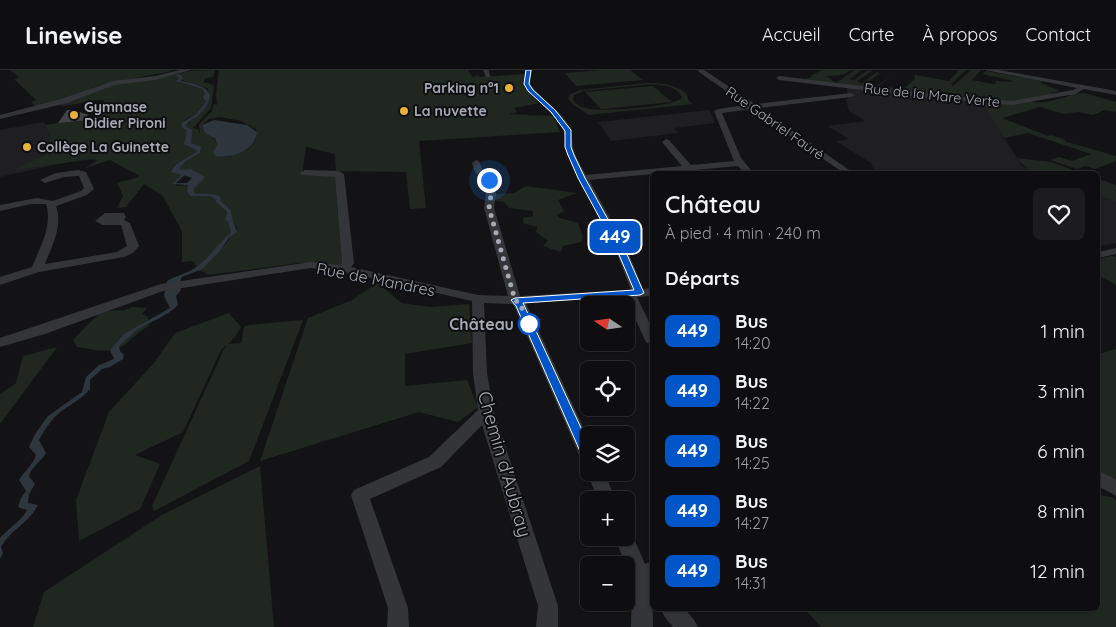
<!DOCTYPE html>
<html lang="fr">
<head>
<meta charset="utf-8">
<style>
  body { margin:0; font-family:Quicksand,sans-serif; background:#1c1c1e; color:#f1f3f6; height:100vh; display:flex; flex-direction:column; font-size:19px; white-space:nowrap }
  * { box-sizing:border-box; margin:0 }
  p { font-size:16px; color:#9b9c9f }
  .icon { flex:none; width:28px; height:28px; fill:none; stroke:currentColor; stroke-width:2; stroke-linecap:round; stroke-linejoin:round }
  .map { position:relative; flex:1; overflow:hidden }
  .drawer { position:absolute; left:650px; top:101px; width:450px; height:440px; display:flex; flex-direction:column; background:#0e0e10; border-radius:8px; box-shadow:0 1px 4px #0004,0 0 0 1px #2e2e30 }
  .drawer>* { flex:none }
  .badge { padding:0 10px; border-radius:8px; font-size:18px; line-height:32px }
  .needle { width:32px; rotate:283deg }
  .fabs { position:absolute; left:580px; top:226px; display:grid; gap:10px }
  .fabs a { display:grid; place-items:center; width:55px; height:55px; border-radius:8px; background:#0e0e10; box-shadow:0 1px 4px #0004,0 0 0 1px #2e2e30; font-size:25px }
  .you { position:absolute; width:25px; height:25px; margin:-12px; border:4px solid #fff; border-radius:50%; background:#1a73e8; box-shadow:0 0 0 8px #1a73e833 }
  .map>.badge { position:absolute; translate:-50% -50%; box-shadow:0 0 0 2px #fff }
  h2 { padding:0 15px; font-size:19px; line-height:45px }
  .round { display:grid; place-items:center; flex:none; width:52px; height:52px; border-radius:8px; background:#1c1c1e }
  .overview { display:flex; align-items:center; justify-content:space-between; height:85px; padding:0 15px }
  h1 { font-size:24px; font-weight:600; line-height:38px }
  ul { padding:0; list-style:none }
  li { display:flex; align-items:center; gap:15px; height:60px; padding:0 15px }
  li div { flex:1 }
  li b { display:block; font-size:19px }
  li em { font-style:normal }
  li .badge { min-width:55px; font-weight:700; text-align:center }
  header { display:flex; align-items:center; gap:30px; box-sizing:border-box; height:70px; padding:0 25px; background:#0e0e10; border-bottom:1px solid #2e2e30 }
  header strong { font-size:24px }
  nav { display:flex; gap:28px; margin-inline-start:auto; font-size:18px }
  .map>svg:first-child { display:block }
  .built { fill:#1f1f22 }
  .green { fill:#202721; fill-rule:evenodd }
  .water { fill:#2d353d }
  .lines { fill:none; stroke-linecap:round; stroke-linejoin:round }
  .river { fill:#2d353d; fill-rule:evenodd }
  .building { fill:#424348 }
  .minor { fill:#343539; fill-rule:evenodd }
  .line { fill:#0055c8; stroke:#fff }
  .walk { stroke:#a5aab4; stroke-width:5; stroke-dasharray:0 9 }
  .poi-dot { fill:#e8b138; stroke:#0e0e10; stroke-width:2 }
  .stop-dot { fill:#fff; stroke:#0055c8; stroke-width:2.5 }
  .labels { text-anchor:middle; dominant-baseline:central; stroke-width:4; stroke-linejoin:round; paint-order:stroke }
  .far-poi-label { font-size:14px; font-weight:bold; fill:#a5aab4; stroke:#0e0e10; text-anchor:start }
  .far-street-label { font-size:14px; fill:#a5aab4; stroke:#0e0e10 }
  .street-label { font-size:16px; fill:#a5aab4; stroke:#0e0e10 }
  .stop-label { font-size:16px; font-weight:bold; fill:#a5aab4; stroke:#0e0e10; text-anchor:end }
  .near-street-label { font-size:19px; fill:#a5aab4; stroke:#0e0e10 }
</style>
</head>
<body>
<header>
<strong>Linewise</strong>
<nav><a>Accueil</a><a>Carte</a><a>À propos</a><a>Contact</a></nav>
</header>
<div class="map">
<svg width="1116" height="557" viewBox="0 0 1116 557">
  <rect width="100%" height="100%" fill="#131315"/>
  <path class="built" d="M847,17L872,21L981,32L1022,96L1042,104H882L873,98L871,93L836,71L849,69L828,56L865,51L849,41L846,30L849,27L853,26L847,23Z
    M710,40L715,53L674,58L678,63L611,71L598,52Z
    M44,52L62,93L0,107V60Z
    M1098,125L1116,132V173L1098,176Z"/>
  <path class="green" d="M10,0H167L173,1L102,14L68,28L36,37L31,32L36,30L14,9L19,7Z
    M215,0L213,7L205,8L203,12L214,15L211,38L193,58L198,59L200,65L199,54L212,41L214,34L217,35L216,24L219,0H468L472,7L478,5L479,7L525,4C523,18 530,25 539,33L514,38L517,42L508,44L553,46L560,62L419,71L426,138L410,139L406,102L336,101L335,84L306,77L302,105L335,106L342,195L299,193L208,205L202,201H198L220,181L237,159L232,147L231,140L212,124L194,123V113L200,109V105L194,102L178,99L186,91L200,83L201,80L191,73V59L186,56L190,50L200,44L210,31L208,18L181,10L183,6L178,4L190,1ZM221,47L241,51L256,59C260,78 239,86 223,87L214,68C207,66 204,63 202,55L209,49Z
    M604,0H630L643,10L576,16L565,3Z
    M822,0H851L843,5L826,6L836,13L855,0H862L849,9L854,10L868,0L872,1L857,11L862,13L877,2L880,3L867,13L878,15L893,5L880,15L902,20L915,9L914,8L915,5L949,11L959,0H966L951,14L953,16L971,0H981L972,10L992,14H995L996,11L1012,12L1013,11L982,4L986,1L1042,11L1041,13L1061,21L1051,23L1053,25L1031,31C1041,36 1061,28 1072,25L1068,24L1084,23L1116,32V42L1105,40L1093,45L1078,42L1064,44L1040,37L1002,48L1048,66L1051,65L1066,70L1064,71L1067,72L1116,86V91L1095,99L1086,96L1077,99L1050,90L1059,87L1072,91L1091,84L1028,63L1004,68L981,32L1001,33L999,31L922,25L800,10L813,7L810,6Z
    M174,5L179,8L176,10L178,12L204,20L206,32L196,44L185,50L181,57L187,61V76L197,81C189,88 174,90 172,102L181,105L174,112L177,116L188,115L190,126H210L216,129L217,133L227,142L225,150L228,152L231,163L198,196L195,195L194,191L182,192V161L162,125L144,114L126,137L117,138L123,126L117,113L139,107L138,105L110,90L85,98L97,91L93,89L15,100L19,97L49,84L51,79L55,78L45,55L95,47L102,35L109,34H103L104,30H99L64,36L58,35L114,14Z
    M646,13C661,13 675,14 687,24L688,30L693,34L588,45C582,38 572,37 568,28L571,24L580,20ZM642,15C655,14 677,14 682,28C673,37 599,43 585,38C580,37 576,34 573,29L574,25L584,21Z
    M653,16L672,32L601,39L585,22Z
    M1017,88L1051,92L1084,104C1061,104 1031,109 1017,88Z
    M1098,109L1116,115V132L1098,125Z
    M526,116L577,123L558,130L564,141L557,145L560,148L578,153L583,167L581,172L563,176L561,182L543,176L548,171L536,162L537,157L523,153V148L533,146V141L509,138L504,132L496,131L495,124L514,123Z
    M1112,186L1116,187V215L1098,205V189Z
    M377,213L402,233L430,237L469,234L472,273L405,284V316L467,310L478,337L458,352L419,342L260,391L308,248L352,230Z
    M133,237L147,238L142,244L148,247L149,256C138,262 133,268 124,275C110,285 92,279 77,277L73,270C82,260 93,249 103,241L124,240Z
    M229,243L241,257L235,267L228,274L241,273L244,257L249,255L303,250L249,391L154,441L152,436L226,275L221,280L183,362L135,385L160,394L140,439L79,471L76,430L109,342L154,293L175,263Z
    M57,277L0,354V324L16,313L23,286Z
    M1116,279V414L1098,402V284Z
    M260,396L274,557H33L44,522L162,445Z
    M1098,425L1112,427L1116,430V557H821L805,539H1098V468L1100,467L1098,465Z"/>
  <path class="water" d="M178,4L183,6L181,11C202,15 222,20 201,43C196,49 189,48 186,56L192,60L191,73L201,77L200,83L186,91L179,99L189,101L176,113H194V123L212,124L220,126L221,131L231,140L232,147L237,162L228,169L220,181L202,199L182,207L179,215L181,220L176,226L178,235C166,247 151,251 137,260C131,265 125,271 119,276L120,281L124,285L123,289L110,297L102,299L90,310V319C81,330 69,335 58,344C50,351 44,361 39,370L46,383C41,392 32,396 29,406L35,414L29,424L28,433L38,435C30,452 10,460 1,477L3,483L0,489V468C7,460 24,448 27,440L18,437L21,428L26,421L19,410C24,402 34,393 36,385L29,377L35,364L48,346L82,322L86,307L99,295L114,289L110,280L124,264L170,238L164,226L167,211C177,205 190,203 199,195C212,184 218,173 231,163L228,152L225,150L227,142L217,133L215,129L210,126H190L187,121L188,115L172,114L181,105L171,102C177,89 188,89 197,81L184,74L187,61L181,57L182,53L196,44L206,32L203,27L205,23L202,19L176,11L179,8L174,5Z
    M214,50L247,55L257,62C255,81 233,89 215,86L213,82L217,75L215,68C207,66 204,63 202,55Z"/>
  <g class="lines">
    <path class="river" d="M191,99L205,107L196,117L192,118L186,114L192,108L180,104L178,102L180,100Z"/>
  </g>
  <path class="building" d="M67,40H73L89,45L83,48L87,50L58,53Z"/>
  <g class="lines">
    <path class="minor" d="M180,0H191L155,10L114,15L67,33L0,49V45L61,29L113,11L155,6Z
      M483,0H489L490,7H486Z
      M526,0H532L530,14C541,29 558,38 568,54C574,64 571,74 575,84C578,91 582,98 586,105L682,96L662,72L666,69L669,70L691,95L734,91L714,41L718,39L746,35L699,2L698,0H704L755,34L851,23L855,25L851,27L760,38L855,104H845L752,39L722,43L741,88L754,104H745L738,96L589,110L627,179L643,219L652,218V226L637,227L652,258V274L647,273L645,270L625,227L526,233L589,370V396L583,394L581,389L514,236L512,234L484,233L487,303L494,342L558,536V557H536L538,536L482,355L441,397L370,429L408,538L409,557H387L388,538L351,425L354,420L429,387L478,340L473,303L472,231L344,202L311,198L163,221L45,264L0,277V268L161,214L311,192L341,195L342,193L335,107L302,105L300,103L305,100L339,101L344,104L354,193L351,197L478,225L508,226L484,138L486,125L484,111L475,102L472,93L476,90L479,91L482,99L494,110L496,125L494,138L520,226L631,220L615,179L567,85L565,65L561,55L524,14Z
      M985,0H999L1116,21V25L1084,19L1075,24L1012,35L920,27L779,10L776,8L779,6L920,23L1012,31L1073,20L1077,18Z
      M78,100L86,102L94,119L87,125L56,136C63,156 52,176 45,194L117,182L127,176L121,155H103L95,151L105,143H124L126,147L124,150L130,153L139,176L133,183L124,187L39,202L0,215V207L32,197C40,177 53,156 46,134H31L0,141V135L37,128L53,131L81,121L84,118L79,106L64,107L45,113L40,110L56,103Z
      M1116,178V184L1098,188V182Z
      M589,398V402H604L616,430H598L587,402Z
      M1098,400L1116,410V426L1098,416Z
      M626,460L631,462L645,494L652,491L653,557H631L632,511L615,468H626Z
      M661,539H685L694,550L698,557H673L664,546Z"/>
  </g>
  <path class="line" d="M526,0H531L529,14L533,20L555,40L571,60V77L574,85L585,108L625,180L644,223L640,225L523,233L595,388L593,392H585L583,388L516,236L511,230L515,228L634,220L617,180L578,108L568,85L565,77V61L551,42L528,21L524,14Z"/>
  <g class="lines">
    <path class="walk" d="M489,110L491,125L489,138L515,230L520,234L529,254"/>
  </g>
  <g class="poi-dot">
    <circle cx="509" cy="18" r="5"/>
    <circle cx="404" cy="41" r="5"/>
    <circle cx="74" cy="45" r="5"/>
    <circle cx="27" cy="77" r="5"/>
  </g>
  <circle class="stop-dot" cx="529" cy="254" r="10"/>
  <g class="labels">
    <g class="far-poi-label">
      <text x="499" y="18" text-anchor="end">Parking n°1</text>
      <text x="84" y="37">Gymnase<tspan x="84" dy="16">Didier Pironi</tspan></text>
      <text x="414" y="41">La nuvette</text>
      <text x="37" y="77">Collège La Guinette</text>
    </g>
    <g class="far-street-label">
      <text transform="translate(932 25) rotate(6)">Rue de la Mare Verte</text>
      <text transform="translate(775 53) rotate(35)">Rue Gabriel Fauré</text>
    </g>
    <g class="street-label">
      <text transform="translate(376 209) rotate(11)">Rue de Mandres</text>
    </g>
    <g class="stop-label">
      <text x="514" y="254">Château</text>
    </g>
    <g class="near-street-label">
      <text transform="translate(505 394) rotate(74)">Chemin d'Aubray</text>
    </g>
  </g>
</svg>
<div class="fabs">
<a><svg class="needle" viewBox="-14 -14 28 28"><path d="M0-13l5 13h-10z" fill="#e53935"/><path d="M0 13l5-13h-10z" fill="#9b9c9f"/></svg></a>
<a><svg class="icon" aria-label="locate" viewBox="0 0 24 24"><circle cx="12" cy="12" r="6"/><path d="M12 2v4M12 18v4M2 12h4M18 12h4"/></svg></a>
<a><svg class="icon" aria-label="layers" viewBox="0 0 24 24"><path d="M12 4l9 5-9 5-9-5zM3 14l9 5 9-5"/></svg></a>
<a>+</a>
<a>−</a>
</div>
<div class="you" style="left:489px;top:110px"></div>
<b class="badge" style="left:615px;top:167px;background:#0055c8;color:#fff">449</b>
<section class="drawer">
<div class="overview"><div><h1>Château</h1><p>À pied · 4 min · 240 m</p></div><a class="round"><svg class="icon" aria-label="heart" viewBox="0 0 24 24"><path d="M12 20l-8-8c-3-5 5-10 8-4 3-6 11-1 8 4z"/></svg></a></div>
<h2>Départs</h2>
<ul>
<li><span class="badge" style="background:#0055c8;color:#fff">449</span><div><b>Bus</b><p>14:20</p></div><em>1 min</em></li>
<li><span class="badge" style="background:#0055c8;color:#fff">449</span><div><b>Bus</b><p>14:22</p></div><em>3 min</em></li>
<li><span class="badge" style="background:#0055c8;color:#fff">449</span><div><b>Bus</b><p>14:25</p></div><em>6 min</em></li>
<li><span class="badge" style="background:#0055c8;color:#fff">449</span><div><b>Bus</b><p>14:27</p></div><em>8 min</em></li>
<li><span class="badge" style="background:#0055c8;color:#fff">449</span><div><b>Bus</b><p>14:31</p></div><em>12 min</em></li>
</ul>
</section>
</div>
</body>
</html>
